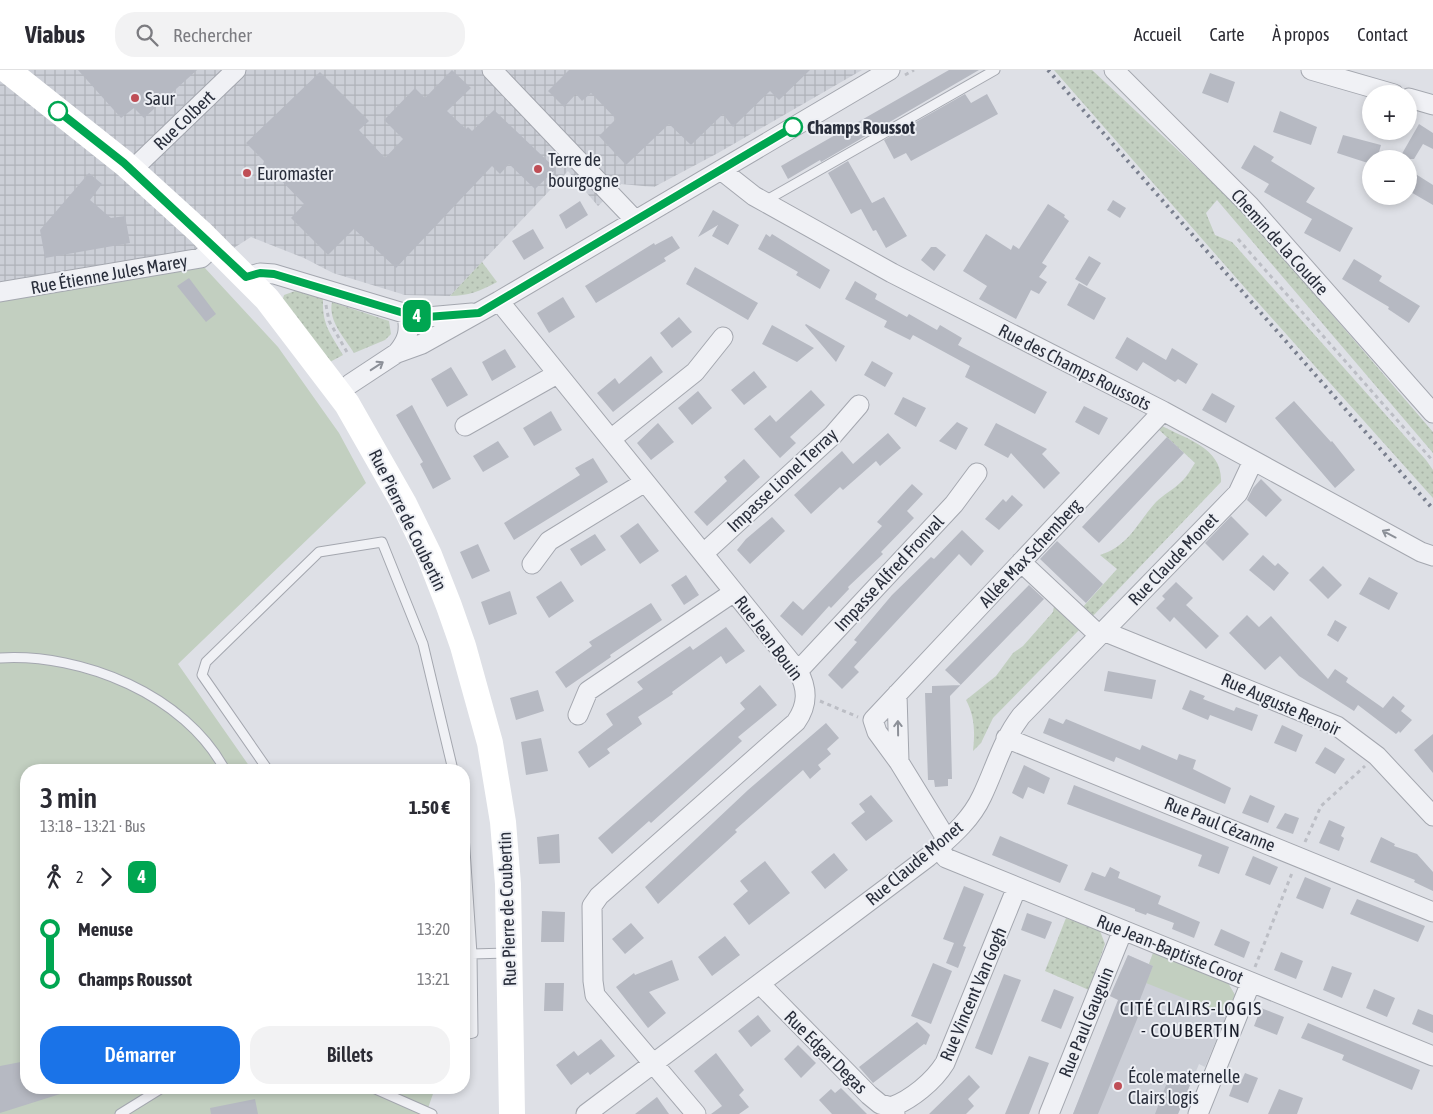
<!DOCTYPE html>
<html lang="fr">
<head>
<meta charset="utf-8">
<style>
  body { margin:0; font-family:"Asap Condensed",sans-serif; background:#f2f2f3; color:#2b2b33; height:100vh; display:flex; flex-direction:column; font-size:19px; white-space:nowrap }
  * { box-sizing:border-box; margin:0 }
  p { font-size:16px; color:#7c7c81 }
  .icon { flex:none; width:28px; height:28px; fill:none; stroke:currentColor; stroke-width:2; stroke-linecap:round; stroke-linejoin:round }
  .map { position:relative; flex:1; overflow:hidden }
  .side { position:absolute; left:20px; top:694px; width:450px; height:330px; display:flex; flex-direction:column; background:#fff; border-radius:20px; box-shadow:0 2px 8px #0003 }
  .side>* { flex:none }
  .badge { padding:0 10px; border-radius:8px; font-size:18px; line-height:32px }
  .controls { position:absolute; left:1362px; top:15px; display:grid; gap:10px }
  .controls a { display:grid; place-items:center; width:55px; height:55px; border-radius:50%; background:#fff; box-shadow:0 2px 8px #0003; font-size:25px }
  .map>.badge { position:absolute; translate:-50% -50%; box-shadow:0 0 0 2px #fff }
  .legs { display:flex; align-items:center; gap:8px; height:55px; padding:0 20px; font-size:16px }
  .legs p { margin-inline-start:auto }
  .summary { display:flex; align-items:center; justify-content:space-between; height:85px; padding:0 20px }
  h1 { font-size:28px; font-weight:600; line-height:38px }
  .button { display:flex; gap:10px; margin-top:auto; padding:10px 20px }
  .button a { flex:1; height:58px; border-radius:20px; background:#1a73e8; color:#fff; font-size:20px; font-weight:600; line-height:58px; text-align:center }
  .button a+a { background:#f2f2f3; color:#2b2b33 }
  ul { padding:0 20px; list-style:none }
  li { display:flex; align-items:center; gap:18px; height:50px; font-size:19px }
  li i { display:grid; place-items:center; width:8px; height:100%; margin:0 6px; background:currentColor }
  li i::after { content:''; width:12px; height:12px; margin:-6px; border:4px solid; border-radius:50%; background:#fff }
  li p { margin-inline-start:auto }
  li:first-child i { background:linear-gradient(#0000 50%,currentColor 0) }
  li:last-child i { background:linear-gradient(currentColor 50%,#0000 0) }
  header { display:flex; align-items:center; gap:30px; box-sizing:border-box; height:70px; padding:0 25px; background:#fff; border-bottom:1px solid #e1e1e2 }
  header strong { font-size:24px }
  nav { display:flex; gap:28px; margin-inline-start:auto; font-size:18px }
  .search { width:350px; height:45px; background:#f2f2f3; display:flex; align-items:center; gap:12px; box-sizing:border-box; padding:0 18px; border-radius:20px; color:#7c7c81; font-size:19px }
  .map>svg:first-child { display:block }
  .built { fill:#cccfd7 }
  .industrial { fill:url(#industrial-grid) }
  .grass { fill:url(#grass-dots) }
  .pitch { fill:#c2cfc0 }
  .building { fill:#b6b9c2 }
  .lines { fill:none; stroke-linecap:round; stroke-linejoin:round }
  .service-casing { stroke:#a4a7af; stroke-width:11 }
  .minor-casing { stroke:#a4a7af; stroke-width:21 }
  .path { stroke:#bcbec5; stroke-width:3; stroke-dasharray:4 4; stroke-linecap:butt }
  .service { stroke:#f0f1f5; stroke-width:9 }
  .minor { stroke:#f0f1f5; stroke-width:19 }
  .secondary { stroke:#fff; stroke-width:26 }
  .rail { stroke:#797f8e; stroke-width:4; stroke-dasharray:2.5 5; stroke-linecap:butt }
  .oneway { stroke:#8c9098 }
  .line-1-casing { stroke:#fff; stroke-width:11 }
  .line-1 { stroke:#00a651; stroke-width:8 }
  .poi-dot { fill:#bf4e56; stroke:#edeff4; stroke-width:2 }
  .stop-1-dot { fill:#fff; stroke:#00a651; stroke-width:2.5 }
  .labels { text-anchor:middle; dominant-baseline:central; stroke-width:4; stroke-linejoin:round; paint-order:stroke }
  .poi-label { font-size:18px; fill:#292e3b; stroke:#edeff4; text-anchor:start }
  .street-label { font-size:18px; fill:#292e3b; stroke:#edeff4 }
  .stop-label { font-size:18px; font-weight:bold; fill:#292e3b; stroke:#edeff4; text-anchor:start }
  .neighbourhood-label { font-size:19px; letter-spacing:1px; fill:#1b1f2c; stroke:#edeff4 }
</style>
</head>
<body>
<header>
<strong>Viabus</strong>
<div class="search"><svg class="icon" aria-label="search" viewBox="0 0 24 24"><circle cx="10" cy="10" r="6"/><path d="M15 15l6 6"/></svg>Rechercher</div>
<nav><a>Accueil</a><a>Carte</a><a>À propos</a><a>Contact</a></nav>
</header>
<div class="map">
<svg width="1433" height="1044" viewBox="0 0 1433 1044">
  <defs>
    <pattern id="industrial-grid" width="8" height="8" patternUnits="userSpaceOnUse" patternTransform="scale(1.25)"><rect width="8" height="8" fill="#cccfd7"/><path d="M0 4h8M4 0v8" fill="none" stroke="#afb2b9"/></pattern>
    <pattern id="grass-dots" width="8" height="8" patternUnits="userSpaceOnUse" patternTransform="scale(1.25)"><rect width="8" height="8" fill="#c2cfc0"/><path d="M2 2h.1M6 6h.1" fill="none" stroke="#a7b2a6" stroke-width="1.8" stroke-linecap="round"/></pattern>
  </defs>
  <rect width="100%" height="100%" fill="#dee0e6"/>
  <path class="built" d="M1153,883L1228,913L1235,925L1205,997L1199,994L1178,1044H1073L1119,930L1110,926L1128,885L1149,894Z"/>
  <path class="industrial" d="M0,0H862L718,83L654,117L621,114L598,136L568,101L450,226L405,225L333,203L304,188L251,167L204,197L0,232Z"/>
  <path class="grass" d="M1054,0H1092L1244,142L1433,362V383L1217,130L1206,143L1215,165L1232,172L1426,390L1433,400V428L1253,227Z
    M482,192L497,212C480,221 468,226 450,226Z
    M298,220L323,227C322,255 329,261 343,285L328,293L282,232L284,225Z
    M332,232L389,251L391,264L385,270L354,283C344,267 328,251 332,232Z
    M1162,356C1186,369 1223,378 1221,412L1092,547L1082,538L1117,499L1100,485C1129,476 1137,453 1156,432C1164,424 1173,420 1181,412C1187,407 1191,399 1195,393L1157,358Z
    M1054,536L1080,559L993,648L981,673L973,681C975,663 975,647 966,630L996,606L1013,583L1023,576L1053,542Z
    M1066,848L1100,861L1105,874L1089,920L1045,901Z"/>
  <path class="pitch" d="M204,197L278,277L339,363L366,413L178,594L252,700H26V1018H435L426,1044H0V232Z
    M1153,883L1228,913L1235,925L1226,945L1146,913L1153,896L1149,894Z"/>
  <path class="building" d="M78,0H197L144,48L134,38L121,48Z
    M452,0L471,18L447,41L466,59L468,57L472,61L494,40L556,99L535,119L509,94L500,104L492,96L396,198L354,159L328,185L291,148L304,134L277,106L271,107L262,98L264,91L246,73L320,2L369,51L359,60L385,88L403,69L384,50L415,18L425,28Z
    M569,0H810L779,30L770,21L733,57L723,44L691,75L669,54L626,95L599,66L616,49L591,23L582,31L576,24L564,37L548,21Z
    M949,0H979L821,92L820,90L788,109L781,96Z
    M1210,3L1235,12L1228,33L1202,23Z
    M965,24L971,33L987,24L998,44L911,91L906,83L894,89L884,70Z
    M1280,41L1317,57L1311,75L1273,62Z
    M1419,54L1433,63V79L1423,74L1414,89H1399Z
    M1343,65L1381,75L1377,89H1371V94L1337,83Z
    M1254,75L1274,87L1271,91L1315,118L1306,132L1353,158L1340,182L1304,163L1312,149L1264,122L1269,114L1241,98Z
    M848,91L872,133L884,127L907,166L886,178L876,160L873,161L861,139L851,144L828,103Z
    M89,103L102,114L90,130L111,148L125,146L130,173L45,188L40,160Z
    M1414,103L1433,115V135L1409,121V113Z
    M1113,130L1126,138L1120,148L1107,140Z
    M580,131L588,145L566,159L559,145Z
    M1048,134L1065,145L1064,147L1069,151L1042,193L1047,196L1039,207L1047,212L1039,224L1031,220L1016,249L979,229L987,216L963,201L986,164L1011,180L1013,175L1019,179Z
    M713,140L739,155L728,175L712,166L718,155L698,167Z
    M533,159L544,178L524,190L512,171Z
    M766,164L770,167L772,164L830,200L820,219L796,205L798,202L758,179Z
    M672,166L680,178L664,188L666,191L596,233L585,216L654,173L655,175Z
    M931,177H936L946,185L934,201L921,190Z
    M1089,186L1101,193L1087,216L1075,209Z
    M1354,189L1382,206L1379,211L1420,236L1409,253L1388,239L1389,237L1342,209Z
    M695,197L758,233L748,250L686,214Z
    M189,208L216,244L206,252L177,216Z
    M855,211L877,224L875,229L907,247L909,244L937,260L940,255L962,268L958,275L1047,322L1035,344L965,307L970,296L913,265L910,270L884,257L887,251L845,229Z
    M1079,213L1106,228L1094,250L1067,235Z
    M563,227L575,247L549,263L537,243Z
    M679,247L692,262L672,278L660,263Z
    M806,254L845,276L836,292L805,255Z
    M772,255L814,278L797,292L762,274Z
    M1127,267L1166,290L1172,278L1198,294L1186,314L1178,309L1175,312L1143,292L1137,301L1115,288Z
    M505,279L516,297L492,311L482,292Z
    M651,286L663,302L613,342L597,323L615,308L619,314Z
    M872,291L893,303L885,317L864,305Z
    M451,297L468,325L447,337L431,309Z
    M754,301L767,317L744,335L731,320Z
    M811,320L825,335L790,367L796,373L780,388L754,359L770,345L776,352Z
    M698,321L712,338L692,355L678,338Z
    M1212,323L1235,336L1226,353L1202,340Z
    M903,327L926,338L916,357L894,344Z
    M1294,331L1331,372L1332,371L1355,400L1335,418L1275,348Z
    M412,335L451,409L433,419L420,394L423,392L396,345Z
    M1084,336L1108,348L1099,365L1075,352Z
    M551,341L562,360L534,376L523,358Z
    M957,352L968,358L956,380L939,371Z
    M658,353L674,372L651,390L637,373Z
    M996,353L1047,379L1042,384L1060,403L1044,419L1011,383L1008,388L984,375Z
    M888,363L901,378L880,396L876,391L843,420L840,417L811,444L794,425L842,381L853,394Z
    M1167,367L1184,383L1099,473L1082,457Z
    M498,371L509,387L483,402L473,386Z
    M593,388L608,412L514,470L504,453L580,405L575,398Z
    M744,389L760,407L707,456L694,442L727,411L724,407Z
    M1261,409L1282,430L1266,447L1247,430L1253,418Z
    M912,414L923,424L907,441L914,448L881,482L883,484L848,517L849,519L831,538L829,536L802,566L780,546L793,531L803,540L882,456L877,452Z
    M1012,425L1023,435L999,460L985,449L1003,429L1006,432Z
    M1231,446L1249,464L1223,491L1205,473Z
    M772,447L785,461L750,494L737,480L746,469Z
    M638,453L659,481L640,494L620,466Z
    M962,460L984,481L971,496L959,484L854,597L859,602L842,619L828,605L857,572L854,570L892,525L931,487L934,489Z
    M595,464L606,480L581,496L570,479Z
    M1057,471L1103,514L1086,533L1040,489Z
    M478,474L490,501L472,509L460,482Z
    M1263,485L1275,496L1278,493L1289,503L1274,521L1249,500Z
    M1323,496L1342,515L1328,529L1309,510Z
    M686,505L699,525L684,535L671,515Z
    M1369,507L1398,523L1389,540L1359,524Z
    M561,511L574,531L549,548L536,527Z
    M1176,512L1193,528L1186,535L1219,566L1206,579L1174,547L1170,552L1156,538L1165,529L1162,526Z
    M1029,515L1044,529L950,626L952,709H948V716L935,717L934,710H928L925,623H932V616L961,615L945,600Z
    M510,521L517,544L489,555L481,532Z
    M651,533L662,550L610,585L611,587L566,618L555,602L592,576L589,572Z
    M1247,545L1259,557L1271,546L1328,609L1335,599L1348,608L1346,612L1383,638L1393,626L1405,636L1401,641L1412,650L1400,663L1399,661L1396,664L1358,635L1354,641L1299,606L1280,586L1265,600L1229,563Z
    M1335,550L1347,557L1338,572L1327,565Z
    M726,557L745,581L726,594L721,586L672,622L673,624L638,647L642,654L607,679L610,683L589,698L578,682L613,655L606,644L643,619L637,612L690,576L693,580Z
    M1108,601L1156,610L1152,629L1104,621Z
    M760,615L777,635L738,667L742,671L651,753L649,751L612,784L598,768L745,639L740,633Z
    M538,620L544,641L516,650L510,628Z
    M1190,620L1205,626L1203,629L1234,641L1236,637L1258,645L1252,661L1210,645L1208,650L1182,639Z
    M1049,648L1063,654L1066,649L1140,680L1142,675L1177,690L1179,684L1196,690L1193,699L1231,718L1225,734L1116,687L1114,692L1043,663Z
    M826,653L839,668L827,679L831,684L818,695L821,699L810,709L803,700L735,760L737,762L658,834L645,817L748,720Z
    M1282,655L1303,665L1296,682L1274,673Z
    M1433,664V703L1414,680Z
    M541,668L548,701L526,705L521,672Z
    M1325,677L1345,689L1335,704L1315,693Z
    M1024,695L1050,708L1044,724L1028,717L1023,729L1012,723Z
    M1074,715L1229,777L1219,804L1198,796L1202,785L1067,734Z
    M871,725L893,751L866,771L851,753L865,742L859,734Z
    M1250,725L1275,736L1268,753L1242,743Z
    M1285,743L1299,748L1293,764L1276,758Z
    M1329,750L1345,757L1341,766L1344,768L1339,781L1319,773Z
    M559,764L560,793L539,794L537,767Z
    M1000,766L1068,795L1060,813L992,785Z
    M1381,767L1395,774L1394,776L1417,784L1433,802V821L1414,812L1415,810L1370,792Z
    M834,783L848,800L825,819L811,802Z
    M1253,786L1278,797L1270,815L1245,805Z
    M765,791L790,823L749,855L733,834L748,821L740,811Z
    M1110,797L1120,802L1118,808L1161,826L1158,834L1200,852L1194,868L1172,859L1174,853L1147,843L1146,845L1135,841V839L1084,820L1092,802L1105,807Z
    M1305,807L1331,818L1323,839L1296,828Z
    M964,816L984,824L963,876L966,877L958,898L946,893L954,873L943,869Z
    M1357,829L1425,856L1418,872L1350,844Z
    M542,841L565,842L564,872H541Z
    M1027,843L1052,852L1045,869L1021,860Z
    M631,853L644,868L625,884L612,869Z
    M1221,859L1250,872L1244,888L1214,875Z
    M725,866L740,885L712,906L698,887Z
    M1281,882L1303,891L1296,909L1274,900Z
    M1128,885L1153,896L1134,945L1138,947L1098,1044H1073L1118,930L1110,926Z
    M672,890L679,910L649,922L666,943L648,958L616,917L634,903L635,905Z
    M933,893L952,901L931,954L911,946Z
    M1332,896L1352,903L1342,928L1323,920Z
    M1004,904L1021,910L992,985L975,978Z
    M545,913H564L563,941H544Z
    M1054,919L1074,927L1061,959L1041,951Z
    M1374,919L1395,928L1387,947L1366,938Z
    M1261,938L1284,947L1277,965L1254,956Z
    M1418,939L1433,945V963L1412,954Z
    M758,945L771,961L751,977L738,961Z
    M917,952L930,965L926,975L924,974L873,1013L859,997Z
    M1308,953L1420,1000L1412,1020L1342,990L1344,985L1301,968Z
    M601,969L615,986L590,1005L588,1002L571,1015L556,995L574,981L578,986Z
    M798,975L816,993L801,1008L784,989Z
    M716,983L744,1020L739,1025L749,1037L739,1044H711L722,1036L694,1001Z
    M1029,986L1049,993L1029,1044H1005Z
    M26,991V1018L76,1019L0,1043V996Z
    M1171,1002L1192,1010L1178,1044H1155Z
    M1245,1003L1258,1008L1248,1033L1229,1026L1235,1010L1241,1012Z
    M969,1005L980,1017L968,1029L974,1036L966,1044H929Z
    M841,1018L867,1044H832L819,1030L831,1019L835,1023Z
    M1279,1019L1303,1028L1297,1044H1268Z
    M657,1027L669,1044H635Z
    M255,1029L258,1044H211L210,1038Z"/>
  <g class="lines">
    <g class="service-casing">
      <path id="service" d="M765,131L995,0
        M0,588C83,583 185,625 225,700
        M268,700L202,605L206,592L319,482L382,472L423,574L453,700
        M464,765L472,884L473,963L464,965
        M472,884L507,883
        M373,1018L432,1044
        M120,1044L162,1018"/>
    </g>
    <g class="minor-casing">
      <path id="minor" d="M492,0L635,150
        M1114,0L1250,136L1433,343
        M1311,0L1394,24
        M1409,28L1433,35
        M132,100L236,0
        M721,100L754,126L892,203L1163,341L1421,482L1433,486
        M246,207L260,203L274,204L407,244L427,247L472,243
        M0,222L201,188L214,176
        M499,231L798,601C808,619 808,635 796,652L599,826L592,836L593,911L595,925L696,1044
        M397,283C408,270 410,261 407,244
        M350,314L397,283L422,274L499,231L890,0
        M465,356L557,304
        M611,369L695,302L723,267
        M704,483L833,365L859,335
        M1021,492L1099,565
        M532,494L549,471L645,412
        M1103,561L1337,656L1377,686L1433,746
        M798,601L954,434L977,403
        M897,624L899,692
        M578,645L588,621L734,522
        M1006,668L1433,842
        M947,770L899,692L877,662L873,650L1163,341
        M938,778L946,788L1433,986
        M760,914L869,1025L880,1034L891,1037L895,1044
        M891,1037C911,1030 934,1011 945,993L1017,817
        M586,1044L928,787C948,769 970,752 982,726C995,699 1002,671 1021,646L1238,423L1253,391
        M1049,1044L1123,860
        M1198,1044L1251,912"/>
    </g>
    <path class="path" d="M905,5L914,0
      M1238,169L1433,391
      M326,235L329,251L347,282
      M820,631L858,647
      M1305,772L1321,736L1365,696
      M1255,897L1292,803"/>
    <use href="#service" class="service"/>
    <use href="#minor" class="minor"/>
    <path class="secondary" d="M7,0L124,93L200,162L267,229L347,334L404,434L429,485L449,536L463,576L490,673L503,752L508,814L512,1044"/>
    <path class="rail" d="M1048,0L1433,439"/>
  </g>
  <defs><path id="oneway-shaft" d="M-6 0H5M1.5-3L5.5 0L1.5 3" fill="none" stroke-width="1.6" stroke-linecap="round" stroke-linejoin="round" transform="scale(1.25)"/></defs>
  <g class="oneway">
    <use href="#oneway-shaft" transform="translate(377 296) rotate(-33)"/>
    <use href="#oneway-shaft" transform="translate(1389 464) rotate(-152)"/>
    <use href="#oneway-shaft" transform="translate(898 658) rotate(-91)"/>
  </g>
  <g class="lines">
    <g class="line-1-casing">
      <path id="line-1" d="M58,41L124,93L246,207L260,203L274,204L407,244L427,247L479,243L793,57"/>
    </g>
    <use href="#line-1" class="line-1"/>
  </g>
  <g class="poi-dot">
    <circle cx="135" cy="28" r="5"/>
    <circle cx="538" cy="99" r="5"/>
    <circle cx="247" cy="103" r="5"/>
    <circle cx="1118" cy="1016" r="5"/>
  </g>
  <g class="stop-1-dot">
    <circle cx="58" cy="41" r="9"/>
    <circle cx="793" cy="57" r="9"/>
  </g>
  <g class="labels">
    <g class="poi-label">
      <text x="145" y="28">Saur</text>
      <text x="548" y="89">Terre de<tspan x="548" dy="21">bourgogne</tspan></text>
      <text x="257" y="103">Euromaster</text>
      <text x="1128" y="1006">École maternelle<tspan x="1128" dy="21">Clairs logis</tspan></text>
    </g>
    <g class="street-label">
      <text transform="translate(184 50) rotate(-44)">Rue Colbert</text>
      <text transform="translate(1280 172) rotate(48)">Chemin de la Coudre</text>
      <text transform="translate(109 204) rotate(-10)">Rue Étienne Jules Marey</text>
      <text transform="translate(1075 297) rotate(27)">Rue des Champs Roussots</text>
      <text transform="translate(782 410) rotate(-43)">Impasse Lionel Terray</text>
      <text transform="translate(408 450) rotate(64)">Rue Pierre de Coubertin</text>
      <text transform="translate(1030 483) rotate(-47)">Allée Max Schemberg</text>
      <text transform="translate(1173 489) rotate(-46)">Rue Claude Monet</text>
      <text transform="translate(889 503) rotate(-47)">Impasse Alfred Fronval</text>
      <text transform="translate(769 568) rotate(53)">Rue Jean Bouin</text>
      <text transform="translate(1281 634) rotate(24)">Rue Auguste Renoir</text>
      <text transform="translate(1220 754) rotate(22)">Rue Paul Cézanne</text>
      <text transform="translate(914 793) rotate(-40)">Rue Claude Monet</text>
      <text transform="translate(507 839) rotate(-92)">Rue Pierre de Coubertin</text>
      <text transform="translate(1170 879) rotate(22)">Rue Jean-Baptiste Corot</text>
      <text transform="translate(973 924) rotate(-67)">Rue Vincent Van Gogh</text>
      <text transform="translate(1086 952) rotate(-68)">Rue Paul Gauguin</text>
      <text transform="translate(826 982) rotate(45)">Rue Edgar Degas</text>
    </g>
    <g class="stop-label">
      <text x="807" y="57">Champs Roussot</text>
    </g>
    <g class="neighbourhood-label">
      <text x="1191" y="938">CITÉ CLAIRS-LOGIS<tspan x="1191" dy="22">- COUBERTIN</tspan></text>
    </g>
  </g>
</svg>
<div class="controls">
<a>+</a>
<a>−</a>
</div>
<b class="badge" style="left:417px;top:246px;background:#00a651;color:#fff">4</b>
<section class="side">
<div class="summary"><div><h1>3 min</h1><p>13:18 – 13:21 · Bus</p></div><b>1.50 €</b></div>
<div class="legs"><svg class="icon" aria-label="walk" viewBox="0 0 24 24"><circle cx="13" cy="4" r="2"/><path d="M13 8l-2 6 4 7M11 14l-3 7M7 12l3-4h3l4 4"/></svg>2<svg class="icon" aria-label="forward" viewBox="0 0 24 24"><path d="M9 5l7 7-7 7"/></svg><b class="badge" style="background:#00a651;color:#fff">4</b></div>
<ul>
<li><i style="color:#00a651"></i><b>Menuse</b><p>13:20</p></li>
<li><i style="color:#00a651"></i><b>Champs Roussot</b><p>13:21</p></li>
</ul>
<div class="button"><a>Démarrer</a><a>Billets</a></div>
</section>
</div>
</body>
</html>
